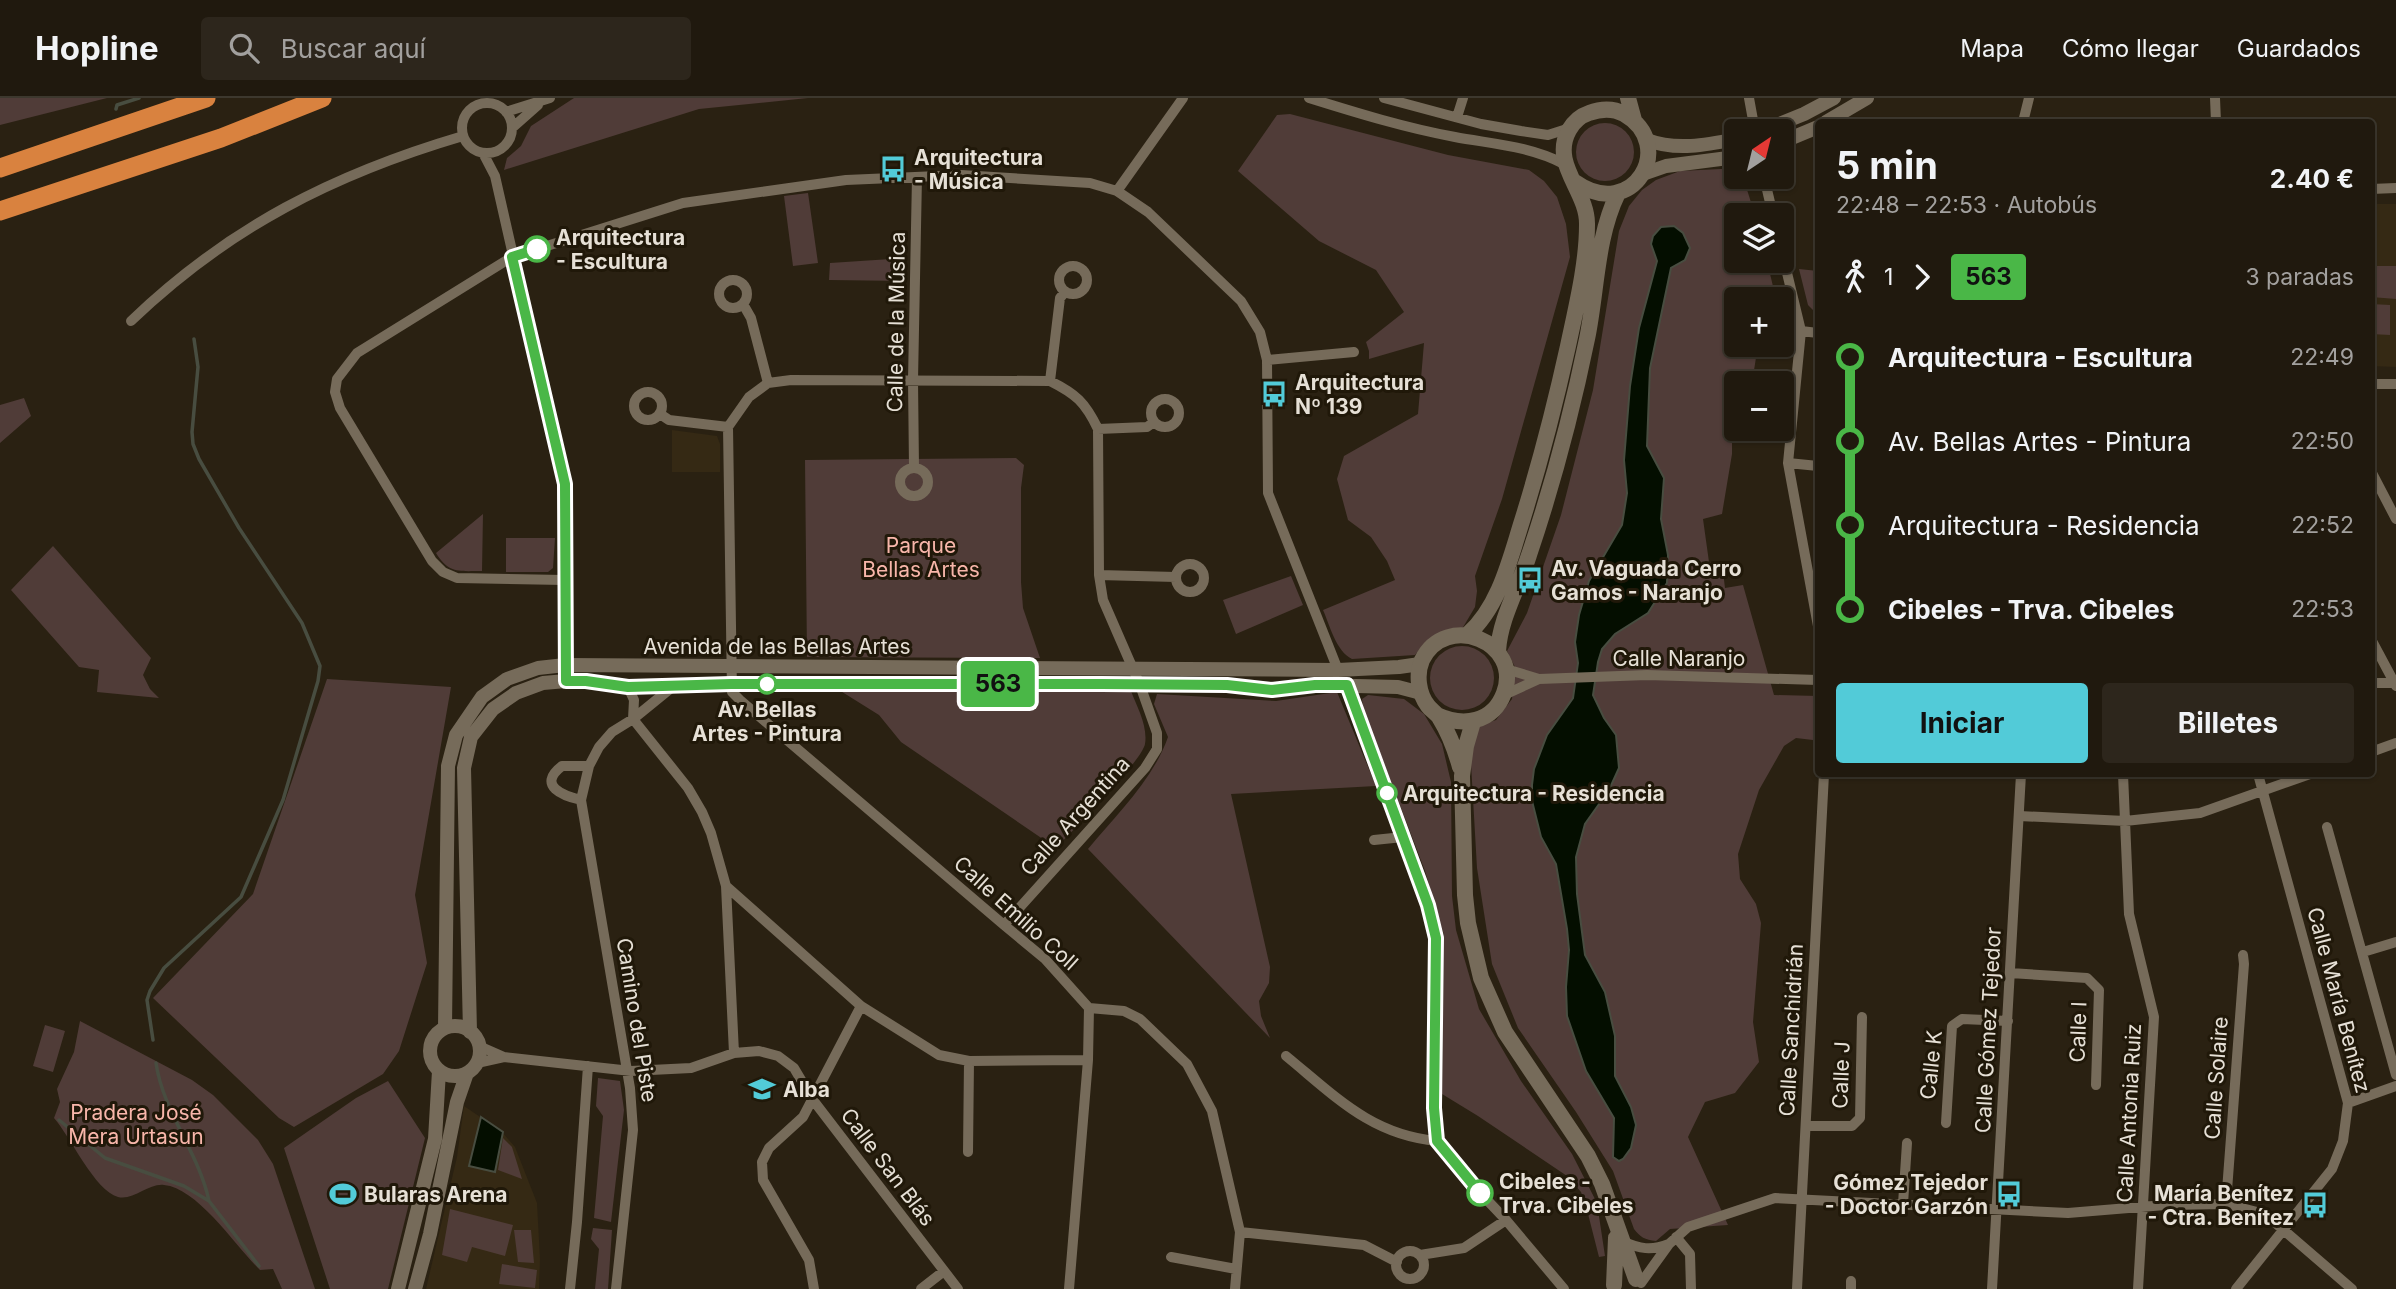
<!DOCTYPE html>
<html lang="es">
<head>
<meta charset="utf-8">
<style>
  body { margin:0; font-family:Inter,sans-serif; background:#2d261c; color:#f1f3f6; height:100vh; display:flex; flex-direction:column; font-size:26px; white-space:nowrap }
  * { box-sizing:border-box; margin:0 }
  p { font-size:23px; color:#a2a09e }
  .icon { flex:none; width:38px; height:38px; fill:none; stroke:currentColor; stroke-width:2; stroke-linecap:round; stroke-linejoin:round }
  .map { position:relative; flex:1; overflow:hidden }
  .details { position:absolute; left:1815px; top:21px; width:560px; height:658px; display:flex; flex-direction:column; background:#20190e; border-radius:7px; box-shadow:0 2px 5px #0004,0 0 0 2px #3d382e }
  .details>* { flex:none }
  .badge { padding:0 14px; border-radius:5px; font-size:24px; line-height:46px }
  .needle { width:46px; rotate:35deg }
  .tools { position:absolute; left:1724px; top:21px; display:grid; gap:14px }
  .tools a { display:grid; place-items:center; width:70px; height:70px; border-radius:7px; background:#20190e; box-shadow:0 2px 5px #0004,0 0 0 2px #3d382e; font-size:35px }
  .map>.badge { position:absolute; translate:-50% -50%; box-shadow:0 0 0 4px #fff }
  .legs { display:flex; align-items:center; gap:10px; height:77px; padding:0 21px; font-size:23px }
  .legs p { margin-inline-start:auto }
  .summary { display:flex; align-items:center; justify-content:space-between; height:119px; padding:0 21px }
  h1 { font-size:38px; font-weight:700; line-height:52px }
  .button { display:flex; gap:14px; margin-top:auto; padding:14px 21px }
  .button a { flex:1; height:80px; border-radius:7px; background:#52cbd8; color:#111; font-size:28px; font-weight:700; line-height:80px; text-align:center }
  .button a+a { background:#2d261c; color:#f1f3f6 }
  ul { padding:0 21px; list-style:none }
  li { display:flex; align-items:center; gap:24px; height:84px; font-size:26px }
  li i { display:grid; place-items:center; width:10px; height:100%; margin:0 9px; background:currentColor }
  li i::after { content:''; width:18px; height:18px; margin:-9px; border:5px solid; border-radius:50%; background:#20190e }
  li p { margin-inline-start:auto }
  li:first-child i { background:linear-gradient(#0000 50%,currentColor 0) }
  li:last-child i { background:linear-gradient(currentColor 50%,#0000 0) }
  header { display:flex; align-items:center; gap:42px; box-sizing:border-box; height:98px; padding:0 35px; background:#20190e; border-bottom:2px solid #3d382e }
  header strong { font-size:33px }
  nav { display:flex; gap:38px; margin-inline-start:auto; font-size:24px }
  .search { width:490px; height:63px; background:#2d261c; display:flex; align-items:center; gap:18px; box-sizing:border-box; padding:0 24px; border-radius:7px; color:#a2a09e; font-size:26px }
  .map>svg:first-child { display:block }
  .built { fill:#352914 }
  .green { fill:#503c38 }
  .water { fill:#040e00; stroke:#484d40; stroke-width:2 }
  .lines { fill:none; stroke-linecap:round; stroke-linejoin:round }
  .stream { stroke:#484d40; stroke-width:3.5 }
  .minor { stroke:#766b5a; stroke-width:10 }
  .tertiary { stroke:#766b5a; stroke-width:14 }
  .secondary { stroke:#766b5a; stroke-width:16 }
  .motorway { stroke:#d9823f; stroke-width:19 }
  .line-1-casing { stroke:#fff; stroke-width:16 }
  .line-1 { stroke:#4ab747; stroke-width:10 }
  .stop-1-dot { fill:#fff; stroke:#4ab747; stroke-width:3.5 }
  .labels { text-anchor:middle; dominant-baseline:central; stroke-width:6; stroke-linejoin:round; paint-order:stroke }
  .poi-label { font-size:21px; font-weight:bold; fill:#e6e0d6; stroke:#201809; text-anchor:start }
  .stop-label { font-size:21px; font-weight:bold; fill:#e6e0d6; stroke:#201809; text-anchor:start }
  .street-label { font-size:21px; fill:#e6e0d6; stroke:#201809 }
  .park-label { font-size:21px; fill:#f8b6aa; stroke:#201809 }
</style>
</head>
<body>
<header>
<strong>Hopline</strong>
<div class="search"><svg class="icon" aria-label="search" viewBox="0 0 24 24"><circle cx="10" cy="10" r="6"/><path d="M15 15l6 6"/></svg>Buscar aquí</div>
<nav><a>Mapa</a><a>Cómo llegar</a><a>Guardados</a></nav>
</header>
<div class="map">
<svg width="2396" height="1191" viewBox="0 0 2396 1191">
  <rect width="100%" height="100%" fill="#2a2112"/>
  <path class="built" d="M2371,106H2396V269L2371,268Z
    M672,332L717,338L720,346V374H672Z
    M464,1008L501,1033L515,1049L537,1105L540,1161L539,1191H426L457,1059Z"/>
  <path class="green" d="M0,0H107L0,27Z
    M574,0H808L699,11L504,72L507,60L521,48L531,28Z
    M1290,16L1448,57L1529,72L1544,83L1557,99L1566,126L1570,159L1502,401L1475,478L1477,493L1475,509L1462,531C1440,533 1429,540 1415,557L1352,561C1336,553 1330,528 1323,512L1395,482L1387,463L1371,439L1348,422L1337,381L1344,358L1418,316L1424,245L1369,261V253L1366,244L1404,214L1376,172L1319,143L1238,73L1277,17Z
    M1576 54a29 29 0 1 1 58 0a29 29 0 1 1-58 0Z
    M1721,71L1736,72V79H1743L1755,117H1736V163H1767L1776,201H1736V247H1758L1752,285H1736V311H1732V356L1722,416L1703,421L1709,464L1722,465L1725,490L1743,487L1774,597L1818,598V636L1813,642L1796,640L1784,648L1759,692L1738,756L1740,781L1756,806L1761,825L1753,924L1759,964L1735,995L1705,1004L1688,1039L1728,1127L1670,1131L1656,1143C1645,1142 1640,1139 1634,1131L1613,1073L1576,1014L1518,930L1492,866L1477,770L1469,631L1496,622L1512,601L1515,569L1507,553L1527,515L1561,417L1593,292L1619,133L1629,108L1642,92L1656,82L1680,73Z
    M808,95L818,165L793,168L784,98Z
    M906,160V183L829,182L830,165Z
    M2371,168H2396V201L2371,199Z
    M1799,171L1818,173V217L1808,207Z
    M2371,206L2390,207V237L2371,236Z
    M24,300L31,318L0,345V307Z
    M1016,360L1024,367L1021,390V484L1023,510L1040,560L807,559L805,362Z
    M483,416L482,473C459,473 449,476 436,455Z
    M506,440H555L553,470L548,474H506Z
    M53,448L151,560L143,577L150,591L159,600L97,594L99,572L79,569L11,492Z
    M1291,478L1303,507L1236,536L1223,502Z
    M1430 580a32 32 0 1 1 64 0a32 32 0 1 1-64 0Z
    M327,581L451,589L415,797L427,865L399,953L383,976L294,1029L279,1020L153,900L253,796Z
    M839,592L1131,593C1137,609 1148,628 1145,646C1142,663 1072,733 1056,750L901,644L879,617Z
    M1337,594L1376,688L1231,696L1270,869L1269,885L1259,903L1261,918L1270,940L1088,751C1116,717 1153,682 1168,639L1154,606L1157,596L1276,603Z
    M1368,597L1404,601L1424,616L1442,646L1451,684L1452,798L1456,832L1479,911L1521,983L1572,1056L1597,1105L1605,1158L1599,1159L1586,1108L1581,1094L1567,1078L1478,1018L1442,996L1444,837L1425,773L1363,610L1362,601Z
    M80,923L192,982L213,997L258,1042L273,1066L315,1191H282L273,1171L260,1172C237,1150 198,1090 164,1087C149,1085 133,1103 118,1099C95,1093 70,1038 54,1020L60,1004L57,991L74,954Z
    M45,927L65,933L53,974L33,968Z
    M598,980L620,983L624,1012L611,1124L594,1120L603,1018L596,1008Z
    M388,983L425,1040L388,1191H330L284,1050L356,1000Z
    M503,1040L512,1049L522,1081L498,1072Z
    M450,1111L513,1127L505,1158L472,1149L467,1164L442,1157Z
    M593,1130L612,1132L608,1191H595L599,1151L591,1141Z
    M514,1132H531L534,1165L518,1164Z
    M502,1166L537,1172L535,1190L499,1186Z"/>
  <path class="water" d="M1674,128L1683,135L1690,150L1685,162L1671,170L1650,270L1647,348L1664,380L1661,421L1668,457L1667,485L1648,515L1615,536L1602,551L1598,564L1593,597L1604,620L1616,637L1619,670L1609,692L1585,726L1576,759L1577,796L1585,857L1605,894L1615,938V978L1631,1009L1636,1027L1631,1050L1623,1061L1619,1063L1613,1059L1614,1020L1586,973L1567,918L1566,889L1569,852L1567,831L1556,766L1541,739L1532,703V687L1534,671L1547,637L1573,600L1578,565L1575,544L1579,517L1589,483L1622,427L1627,395L1624,362L1630,288L1639,230L1657,163L1651,146L1653,138L1661,129Z
    M481,1019L503,1034L495,1074L469,1068Z"/>
  <g class="lines">
    <path class="stream" d="M116,11L117,7L139,0
      M153,942L147,902L150,893L164,870L241,799L283,702L318,583L320,568L302,525L239,430L199,361L193,346L192,334L198,269L194,241
      M156,965C163,1014 199,1055 209,1103
      M59,1022L105,1060L184,1088L209,1103L259,1168"/>
    <path class="minor" d="M1309,0C1357,15 1406,30 1455,39C1492,46 1530,48 1564,66
      M1384,0L1481,26L1521,33L1548,37L1570,30
      M1749,0L1755,33
      M2215,0L2216,24
      M462 30a25 25 0 1 1 50 0a25 25 0 1 1-50 0Z
      M506,14L550,0
      M1457,19L1463,0
      M2023,24L2029,0
      M512,30L538,7
      M483,55L495,78L565,386L566,583
      M1764,79L1773,117
      M2371,91L2396,90
      M1117,93L1183,0
      M1782,154L1801,233L1788,365L1818,528
      M1059 182a14 14 0 1 1 28 0a14 14 0 1 1-28 0Z
      M719 196a14 14 0 1 1 28 0a14 14 0 1 1-28 0Z
      M743,206L751,220L768,285
      M131,223C229,129 334,76 463,38
      M1801,233L1818,235
      M1267,262L1354,254
      M1050,283L1060,200L1065,194
      M2371,286H2396
      M634 308a14 14 0 1 1 28 0a14 14 0 1 1-28 0Z
      M1151 315a14 14 0 1 1 28 0a14 14 0 1 1-28 0Z
      M660,316L669,322L728,329
      M1098,331L1147,329L1154,324
      M1788,365L1818,368
      M900 384a14 14 0 1 1 28 0a14 14 0 1 1-28 0Z
      M914,370L913,282L917,79
      M2371,373L2396,421
      M1176 480a14 14 0 1 1 28 0a14 14 0 1 1-28 0Z
      M1099,477L1176,479
      M564,482L457,480L443,474L432,463L340,310L335,294L337,281L357,255L512,159L683,105L846,82L961,77L1090,85L1117,93L1148,114L1241,203L1260,234L1267,262L1268,395L1338,572
      M2371,541L2396,588
      M1506,571L1539,581L1647,577L1818,582
      M2371,585H2396
      M1347,587L1428,807L1436,840L1434,1010L1437,1043L1470,1084L1506,1122L1564,1191
      M628,589L634,602L633,621L688,690L702,714L711,735L726,788L861,908L939,957L969,963L1088,962
      M1504,597L1539,581
      M2371,654L2396,645
      M2123,676L2129,816L2154,919L2138,1191
      M581,702C564,698 536,688 562,668H589
      M2019,718L2125,723L2200,715L2310,676
      M2327,729L2396,977
      M1374,742L1403,739
      M726,788L734,955
      M1004,827L1145,670L1157,651V635L1140,587L1103,502L1099,477L1098,331C1085,304 1076,296 1050,283L791,282L768,285L749,299L728,329L732,594L740,602L1004,827L1045,861L1089,910L1124,913L1140,921L1187,966L1212,1013L1240,1134L1235,1191
      M2363,854L2396,844
      M2010,875L2087,880L2099,892L2096,987
      M479,948L504,959
      M1286,958C1335,998 1371,1037 1437,1043
      M477,965L504,959L631,973L691,970L734,955L759,953L778,958L794,970L813,1002L958,1191
      M2348,1005L2396,988
      M1946,1025L1952,928L1962,921L2008,923
      M1806,1028H1852L1860,1020L1862,919
      M968,1054L969,963
      M1903,1106L1907,1045
      M2226,1106L2244,866L2243,857
      M1240,1134L1364,1147L1397,1164
      M1676,1139L1690,1156L1691,1191
      M1622,1143C1640,1151 1651,1153 1669,1146
      M1396 1167a14 14 0 1 1 28 0a14 14 0 1 1-28 0Z
      M1420,1157L1464,1150L1506,1122
      M1171,1159L1236,1171
      M1641,1185L1669,1146L1688,1129L1775,1100L2068,1115L2165,1107L2226,1106L2265,1116L2352,1191
      M570,1191L577,1124L588,968
      M616,1191L633,1032L630,990L581,702L589,668L599,649L612,634L633,621L676,586
      M814,1191L809,1162L763,1082L762,1064L769,1050L803,1019L861,908
      M921,1191L944,1173
      M1069,1191L1088,962L1089,910
      M1797,1191L1824,676
      M1851,1191V1183
      M1992,1191L2021,676
      M2236,1191L2332,1071L2343,1043L2348,1005L2258,676"/>
    <path class="tertiary" d="M1826,24L1867,0
      M1762,33L1804,16L1834,0
      M1647,42C1676,53 1706,47 1736,41
      M1782,44L1818,29
      M1643,76L1666,68L1736,59
      M430 953a25 25 0 1 1 50 0a25 25 0 1 1-50 0Z
      M445,930L448,668L456,637L482,599L507,581L538,570L565,567L1338,572L1399,569L1420,566
      M470,934L464,670L471,639L493,611L516,595L543,585L566,583H586L628,589L731,586H1102L1227,587L1272,592L1315,587L1398,589L1421,595
      M398,1191L435,1041L439,973
      M415,1191L430,1136L457,1004L467,975"/>
    <path class="secondary" d="M1628,0L1634,22
      M1468,536C1499,509 1510,461 1522,423C1540,365 1555,307 1568,248C1576,210 1587,166 1587,127C1588,93 1550,66 1569,32C1573,25 1580,18 1589,15C1600,11 1613,10 1624,16C1678,47 1633,125 1575,84
      M1498,553C1500,520 1519,489 1529,457C1553,386 1572,314 1587,241C1597,193 1596,140 1618,95
      M1437,617C1463,629 1493,625 1504,595C1523,544 1446,513 1422,562C1416,576 1418,595 1428,608C1431,612 1436,615 1439,619C1449,635 1455,651 1460,669
      M1473,624L1466,648L1462,678L1465,797L1468,825L1481,880L1505,934L1588,1058L1602,1086L1636,1181
      M1614,1187L1616,1140"/>
    <path class="motorway" d="M0,70L206,0
      M0,113L221,40L322,0"/>
  </g>
  <g class="lines">
    <g class="line-1-casing">
      <path id="line-1" d="M537,151L512,159L565,386L566,583H586L628,589L731,586H1102L1227,587L1272,592L1315,587H1347L1428,807L1436,840L1434,1010L1437,1043L1480,1095"/>
    </g>
    <use href="#line-1" class="line-1"/>
  </g>
  <defs>
    <g id="bus-bare" transform="scale(2.1)"><path d="M-5-6H5V4H4V6H2V4H-2V6H-4V4H-5ZM-3.5-4V0h7V-4ZM-3.5 1.2v1.5H-2V1.2ZM2 1.2v1.5H3.5V1.2Z" fill="#52cbd8" stroke="#201809" stroke-width="2.5" paint-order="stroke"/></g>
    <g id="school-bare" transform="scale(2.1)"><path d="M0-5L7-2L0 1L-7-2ZM-4 1L0 2.5L4 1V4Q0 6-4 4Z" fill="#52cbd8" stroke="#201809" stroke-width="2.5" paint-order="stroke"/></g>
    <g id="stadium-bare" transform="scale(2.1)"><path d="M0-5a6.5 5 0 1 0 0 10a6.5 5 0 1 0 0-10ZM-3.5-1.8h7v3.6h-7Z" fill="#52cbd8" stroke="#201809" stroke-width="2.5" paint-order="stroke"/></g>
  </defs>
  <g fill-rule="evenodd">
    <use href="#bus-bare" x="893" y="71"/>
    <use href="#bus-bare" x="1274" y="296"/>
    <use href="#bus-bare" x="1530" y="482"/>
    <use href="#school-bare" x="762" y="991"/>
    <use href="#stadium-bare" x="343" y="1096"/>
    <use href="#bus-bare" x="2009" y="1096"/>
    <use href="#bus-bare" x="2315" y="1107"/>
  </g>
  <g class="stop-1-dot">
    <circle cx="537" cy="151" r="12"/>
    <circle cx="767" cy="586" r="9"/>
    <circle cx="1387" cy="695" r="9"/>
    <circle cx="1480" cy="1095" r="12"/>
  </g>
  <g class="labels">
    <g class="poi-label">
      <text x="914" y="59">Arquitectura<tspan x="914" dy="24">- Música</tspan></text>
      <text x="1295" y="284">Arquitectura<tspan x="1295" dy="24">Nº 139</tspan></text>
      <text x="1551" y="470">Av. Vaguada Cerro<tspan x="1551" dy="24">Gamos - Naranjo</tspan></text>
      <text x="783" y="991">Alba</text>
      <text x="1988" y="1084" text-anchor="end">Gómez Tejedor<tspan x="1988" dy="24">- Doctor Garzón</tspan></text>
      <text x="2294" y="1095" text-anchor="end">María Benítez<tspan x="2294" dy="24">- Ctra. Benítez</tspan></text>
      <text x="364" y="1096">Bularas Arena</text>
    </g>
    <g class="stop-label">
      <text x="556" y="139">Arquitectura<tspan x="556" dy="24">- Escultura</tspan></text>
      <text x="767" y="611" text-anchor="middle">Av. Bellas<tspan x="767" dy="24">Artes - Pintura</tspan></text>
      <text x="1403" y="695">Arquitectura - Residencia</text>
      <text x="1499" y="1083">Cibeles -<tspan x="1499" dy="24">Trva. Cibeles</tspan></text>
    </g>
    <g class="street-label">
      <text transform="translate(896 224) rotate(-89)">Calle de la Música</text>
      <text x="777" y="548">Avenida de las Bellas Artes</text>
      <text x="1679" y="560">Calle Naranjo</text>
      <text transform="translate(1075 718) rotate(-48)">Calle Argentina</text>
      <text transform="translate(1016 815) rotate(42)">Calle Emilio Coll</text>
      <text transform="translate(2339 902) rotate(75)">Calle María Benítez</text>
      <text transform="translate(637 922) rotate(81)">Camino del Piste</text>
      <text transform="translate(1791 932) rotate(-87)">Calle Sanchidrián</text>
      <text transform="translate(1988 932) rotate(-87)">Calle Gómez Tejedor</text>
      <text transform="translate(2078 934) rotate(-88)">Calle I</text>
      <text transform="translate(1931 967) rotate(-84)">Calle K</text>
      <text transform="translate(1841 977) rotate(-88)">Calle J</text>
      <text transform="translate(2216 980) rotate(-86)">Calle Solaire</text>
      <text transform="translate(2129 1015) rotate(-87)">Calle Antonia Ruiz</text>
      <text transform="translate(888 1069) rotate(53)">Calle San Blás</text>
    </g>
    <g class="park-label">
      <text x="921" y="447">Parque<tspan x="921" dy="24">Bellas Artes</tspan></text>
      <text x="136" y="1014">Pradera José<tspan x="136" dy="24">Mera Urtasun</tspan></text>
    </g>
  </g>
</svg>
<div class="tools">
<a><svg class="needle" viewBox="-14 -14 28 28"><path d="M0-13l5 13h-10z" fill="#e53935"/><path d="M0 13l5-13h-10z" fill="#a2a09e"/></svg></a>
<a><svg class="icon" aria-label="layers" viewBox="0 0 24 24"><path d="M12 4l9 5-9 5-9-5zM3 14l9 5 9-5"/></svg></a>
<a>+</a>
<a>−</a>
</div>
<b class="badge" style="left:998px;top:586px;background:#4ab747;color:#111">563</b>
<section class="details">
<div class="summary"><div><h1>5 min</h1><p>22:48 – 22:53 · Autobús</p></div><b>2.40 €</b></div>
<div class="legs"><svg class="icon" aria-label="walk" viewBox="0 0 24 24"><circle cx="13" cy="4" r="2"/><path d="M13 8l-2 6 4 7M11 14l-3 7M7 12l3-4h3l4 4"/></svg>1<svg class="icon" aria-label="forward" viewBox="0 0 24 24"><path d="M9 5l7 7-7 7"/></svg><b class="badge" style="background:#4ab747;color:#111">563</b><p>3 paradas</p></div>
<ul>
<li><i style="color:#4ab747"></i><b>Arquitectura - Escultura</b><p>22:49</p></li>
<li><i style="color:#4ab747"></i><span>Av. Bellas Artes - Pintura</span><p>22:50</p></li>
<li><i style="color:#4ab747"></i><span>Arquitectura - Residencia</span><p>22:52</p></li>
<li><i style="color:#4ab747"></i><b>Cibeles - Trva. Cibeles</b><p>22:53</p></li>
</ul>
<div class="button"><a>Iniciar</a><a>Billetes</a></div>
</section>
</div>
</body>
</html>
